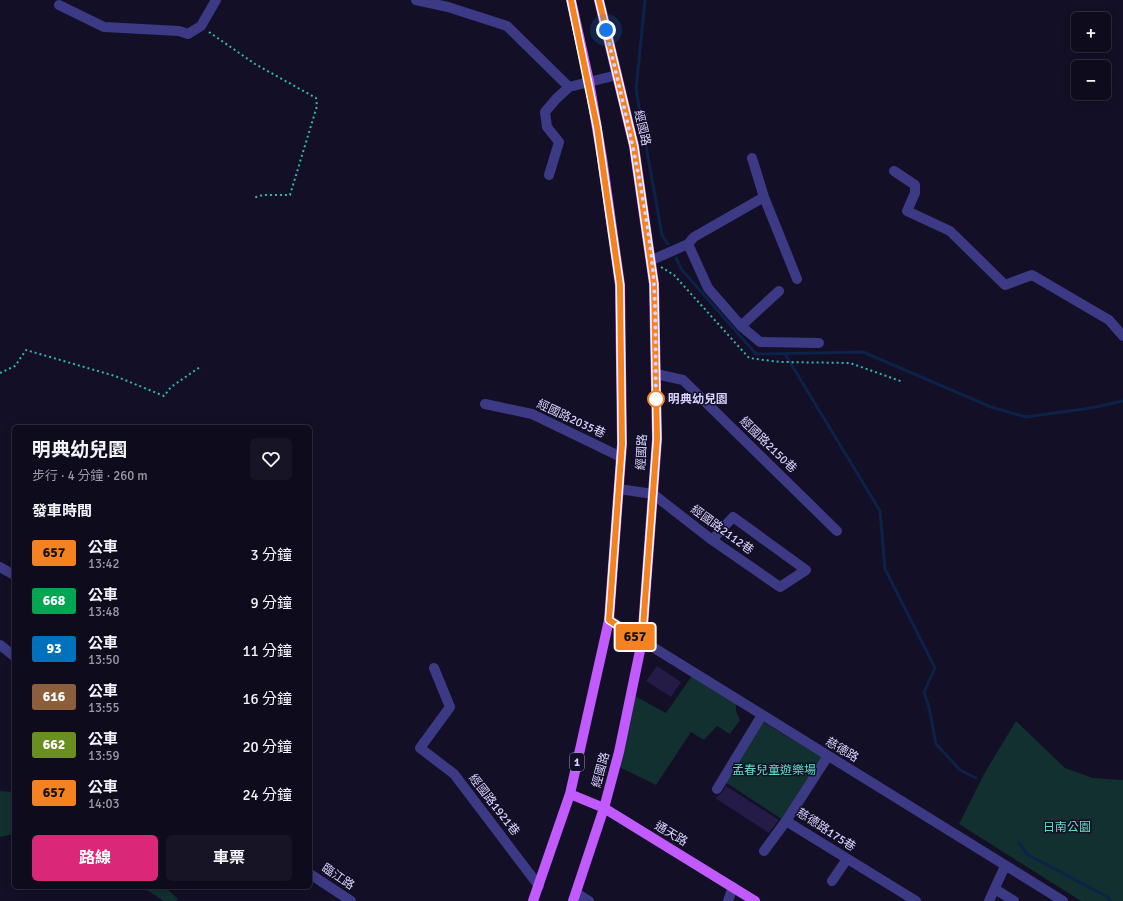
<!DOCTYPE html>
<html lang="zh-TW">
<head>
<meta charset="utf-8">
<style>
  body { margin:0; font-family:Signika,"Noto Sans TC",sans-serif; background:#171425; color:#f1f3f6; height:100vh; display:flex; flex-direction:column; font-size:15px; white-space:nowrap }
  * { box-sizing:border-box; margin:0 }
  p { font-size:13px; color:#9b9ba3 }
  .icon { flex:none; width:22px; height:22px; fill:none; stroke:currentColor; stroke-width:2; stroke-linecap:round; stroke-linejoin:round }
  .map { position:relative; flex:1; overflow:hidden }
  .details { position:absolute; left:12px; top:425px; width:300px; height:464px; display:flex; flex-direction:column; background:#0e0b1c; border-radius:6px; box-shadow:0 2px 10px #0003,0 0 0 1px #2e2b3b }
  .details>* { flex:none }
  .badge { padding:0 8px; border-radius:3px; font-size:14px; line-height:26px }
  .controls { position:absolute; left:1071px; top:12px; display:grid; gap:8px }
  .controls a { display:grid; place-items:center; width:40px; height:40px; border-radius:6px; background:#0e0b1c; box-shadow:0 2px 10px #0003,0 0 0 1px #2e2b3b; font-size:20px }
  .you { position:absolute; width:20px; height:20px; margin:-10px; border:3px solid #fff; border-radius:50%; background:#1a73e8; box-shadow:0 0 0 6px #1a73e833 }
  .map>.badge { position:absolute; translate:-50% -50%; box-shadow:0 0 0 2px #fff }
  h2 { padding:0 20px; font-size:15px; line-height:36px }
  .round { display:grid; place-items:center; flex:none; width:42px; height:42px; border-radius:6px; background:#171425 }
  .summary { display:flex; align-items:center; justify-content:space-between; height:68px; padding:0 20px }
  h1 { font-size:19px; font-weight:700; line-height:30px }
  .button { display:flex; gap:8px; margin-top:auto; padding:8px 20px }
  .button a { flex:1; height:46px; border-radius:6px; background:#db2777; color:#fff; font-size:16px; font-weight:700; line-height:46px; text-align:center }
  .button a+a { background:#171425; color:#f1f3f6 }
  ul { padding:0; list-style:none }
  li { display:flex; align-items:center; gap:12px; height:48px; padding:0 20px }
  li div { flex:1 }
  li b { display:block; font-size:15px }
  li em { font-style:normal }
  li .badge { min-width:44px; font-weight:700; text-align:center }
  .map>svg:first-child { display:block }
  .green { fill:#12302f }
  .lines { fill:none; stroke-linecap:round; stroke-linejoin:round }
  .stream { stroke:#0c2248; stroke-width:3 }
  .building { fill:#241b47 }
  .path { stroke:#2fb8b0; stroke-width:2; stroke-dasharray:2 3; stroke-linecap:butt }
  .minor { stroke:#3d3a85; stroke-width:10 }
  .major { stroke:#c25bff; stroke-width:10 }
  .line-casing { stroke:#fff; stroke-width:9 }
  .line { stroke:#f58220; stroke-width:6 }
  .walk { stroke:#d9d4ff; stroke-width:4; stroke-dasharray:0 7.2 }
  .stop-dot { fill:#fff; stroke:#f58220; stroke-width:2 }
  .labels { text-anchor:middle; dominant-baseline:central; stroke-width:3; stroke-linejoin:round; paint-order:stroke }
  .shield { fill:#130f26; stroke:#9e99be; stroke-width:1 }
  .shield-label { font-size:11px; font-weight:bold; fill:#d9d4ff }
  .street-label { font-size:12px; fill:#d9d4ff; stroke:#130f26 }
  .stop-label { font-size:12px; font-weight:bold; fill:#d9d4ff; stroke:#130f26; text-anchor:start }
  .park-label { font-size:12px; fill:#5fe0c0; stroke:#130f26 }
</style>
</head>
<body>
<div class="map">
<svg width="1123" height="901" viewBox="0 0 1123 901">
  <rect width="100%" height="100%" fill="#130f26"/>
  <path class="green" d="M694,673L736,699V711L740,720L730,734L717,726L704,740L691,732L656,785L615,765L631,694L666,713Z
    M1016,721L1065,768L1093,778L1123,780V901H1081L959,824L984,774Z
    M763,722L823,758L783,820L725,782Z
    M0,791L14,792V834L0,837Z
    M142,887H165L178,899L176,901H164Z"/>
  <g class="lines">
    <path class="stream" d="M645,0L636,90L662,235L668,244
      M676,258L682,270L756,354L863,352L991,407L1026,417L1091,408L1123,401
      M785,354L880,511L885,569L935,668L924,692L929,707L936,744L960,770L976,778
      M1019,843L1028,855L1108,897L1110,901"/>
  </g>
  <path class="building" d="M657,666L681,682L671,697L646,681Z
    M726,786L779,820L769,833L715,798L722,793Z"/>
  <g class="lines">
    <path class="path" d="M209,32L255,64L316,98L317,106L290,195H263L253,198
      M661,267L674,275L749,358L780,362L850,363L903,382
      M0,373L15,366L26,350L115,376L164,396L171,387L200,367"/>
    <path class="minor" d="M416,0L448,7L507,26L569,87L617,75
      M59,5L104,27L179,31L188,34L201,26L216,0
      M752,158L764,197L797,279
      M894,171L915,185V193L907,211L950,231L1005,285L1032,275L1109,320L1123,336
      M549,175L559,142L547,127L545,112L556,99L569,87
      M688,244L708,288L741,326L760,342L819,343
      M652,260L688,244L694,237L764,197
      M741,326L779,291
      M656,374L683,380L837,531
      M485,404L532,414L621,457
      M619,489L653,494L712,540L780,587L806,570L733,517L712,540
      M0,567L14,575
      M609,620L1063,901
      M0,645L14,656
      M434,668L450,707L420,748L454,774L539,886
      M828,756L786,821L916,901
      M717,789L762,715
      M764,851L786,821
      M310,874L351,901
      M832,881L847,859
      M995,889L1014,901
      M576,893L589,901
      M728,901L733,887
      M989,901L1005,866"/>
    <path class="major" d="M570,794L604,808L755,901
      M533,901L570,794L609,620L622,444L620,285L602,158L589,81L571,0
      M573,901L604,808L619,752L642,641L657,439L654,284L634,146L599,0"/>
  </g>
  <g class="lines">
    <g class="line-casing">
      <path id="line" d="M571,0L597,127L620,285L622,444L609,620L642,641L657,439L654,284L634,146L599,0"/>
    </g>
    <use href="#line" class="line"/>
    <path class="walk" d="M606,30C624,107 643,183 652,261C657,306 655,356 656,399"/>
  </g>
  <circle class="stop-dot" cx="656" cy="399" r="8"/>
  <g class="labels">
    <rect class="shield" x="570" y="753" width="14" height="18" rx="3"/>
    <g class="shield-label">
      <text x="577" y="762">1</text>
    </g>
    <g class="street-label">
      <text transform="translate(642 128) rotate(77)">經國路</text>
      <text transform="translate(571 419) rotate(25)">經國路2035巷</text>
      <text transform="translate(768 445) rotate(44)">經國路2150巷</text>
      <text transform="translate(642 452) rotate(-87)">經國路</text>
      <text transform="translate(722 530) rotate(36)">經國路2112巷</text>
      <text transform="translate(842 750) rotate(31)">慈德路</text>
      <text transform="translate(601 770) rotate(-75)">經國路</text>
      <text transform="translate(494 805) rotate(52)">經國路1921巷</text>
      <text transform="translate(826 830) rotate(33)">慈德路175巷</text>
      <text transform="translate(671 834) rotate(31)">通天路</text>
      <text transform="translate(338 877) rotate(34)">臨江路</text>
    </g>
    <g class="stop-label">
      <text x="668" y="399">明典幼兒園</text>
    </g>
    <g class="park-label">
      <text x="774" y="770">孟春兒童遊樂場</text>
      <text x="1067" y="827">日南公園</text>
    </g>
  </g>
</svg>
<div class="controls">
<a>+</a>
<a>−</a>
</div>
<div class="you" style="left:606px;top:30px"></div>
<b class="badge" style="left:635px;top:637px;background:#f58220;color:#111">657</b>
<section class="details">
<div class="summary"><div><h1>明典幼兒園</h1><p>步行 · 4 分鐘 · 260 m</p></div><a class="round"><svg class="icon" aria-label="heart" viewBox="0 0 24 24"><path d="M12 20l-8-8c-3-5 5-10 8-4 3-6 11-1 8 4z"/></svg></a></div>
<h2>發車時間</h2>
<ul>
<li><span class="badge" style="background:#f58220;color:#111">657</span><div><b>公車</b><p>13:42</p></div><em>3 分鐘</em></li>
<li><span class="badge" style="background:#00a651;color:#fff">668</span><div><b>公車</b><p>13:48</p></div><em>9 分鐘</em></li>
<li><span class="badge" style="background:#0072bc;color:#fff">93</span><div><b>公車</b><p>13:50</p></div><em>11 分鐘</em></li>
<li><span class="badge" style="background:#8b5e3c;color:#fff">616</span><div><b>公車</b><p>13:55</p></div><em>16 分鐘</em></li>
<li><span class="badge" style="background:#6b8e23;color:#fff">662</span><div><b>公車</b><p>13:59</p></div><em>20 分鐘</em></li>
<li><span class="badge" style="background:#f58220;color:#111">657</span><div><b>公車</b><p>14:03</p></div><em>24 分鐘</em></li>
</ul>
<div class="button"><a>路線</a><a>車票</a></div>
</section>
</div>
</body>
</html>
